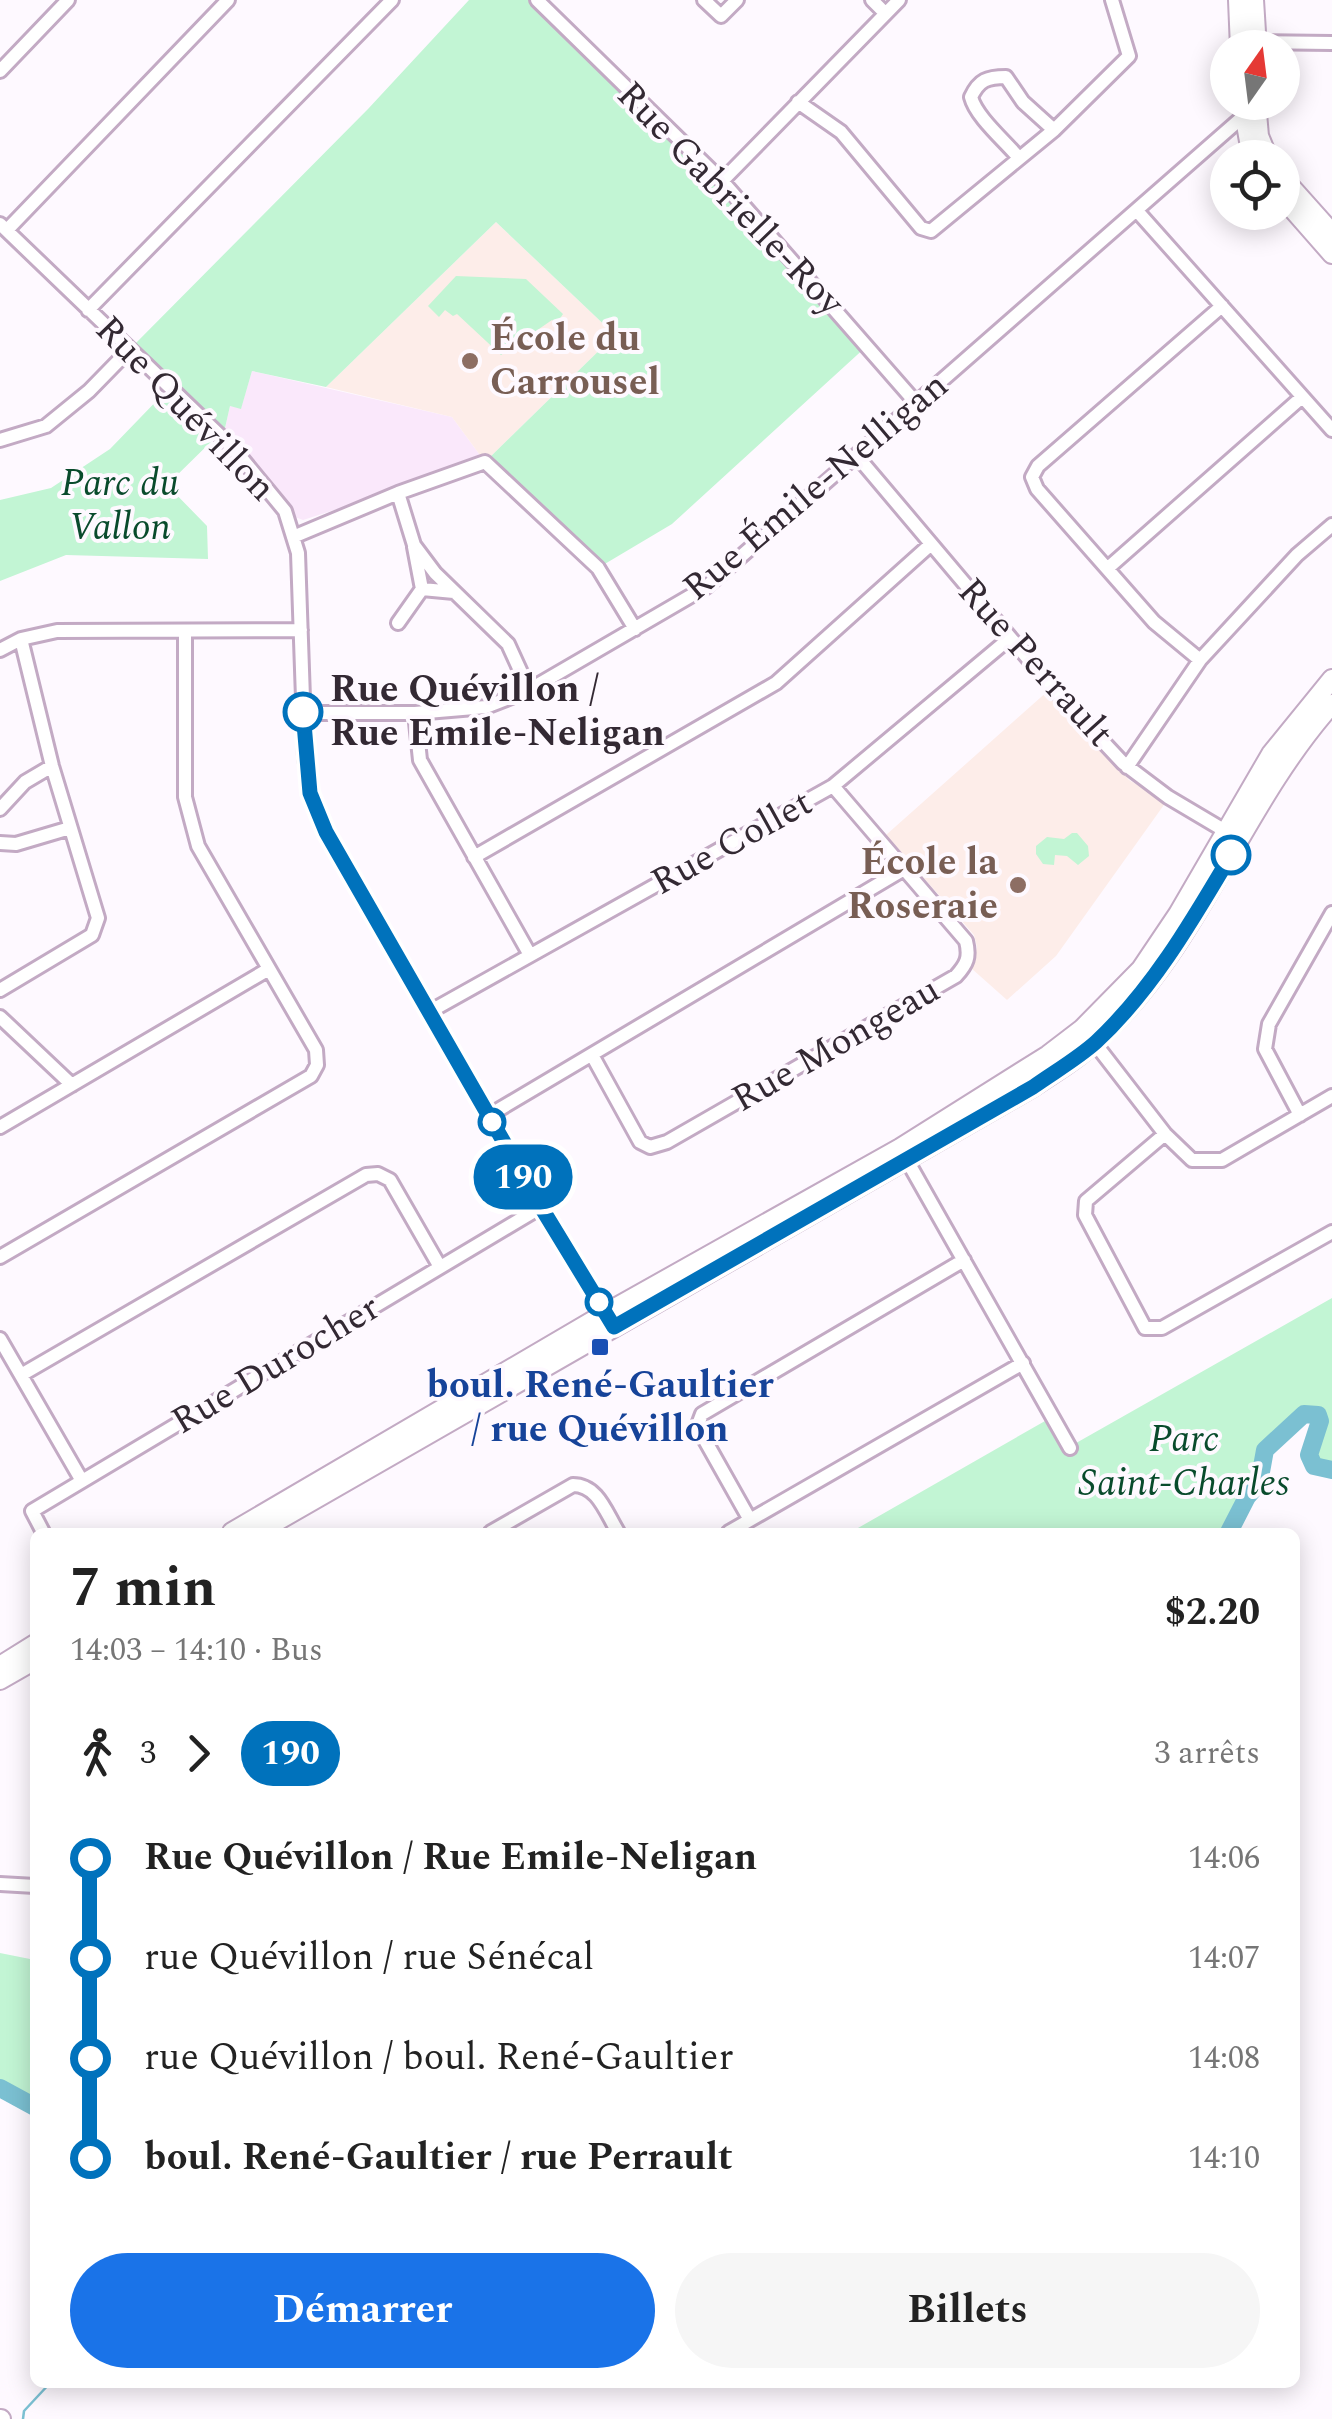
<!DOCTYPE html>
<html lang="fr">
<head>
<meta charset="utf-8">
<style>
  body { margin:0; font-family:Spectral,serif; background:#f6f6f6; color:#222; height:100vh; display:flex; flex-direction:column; font-size:38px; white-space:nowrap }
  * { box-sizing:border-box; margin:0 }
  p { font-size:32px; color:#767676 }
  .icon { flex:none; width:55px; height:55px; fill:none; stroke:currentColor; stroke-width:2; stroke-linecap:round; stroke-linejoin:round }
  .map { position:relative; flex:1; overflow:hidden }
  .side { position:absolute; left:30px; top:1528px; width:1270px; height:860px; display:flex; flex-direction:column; background:#fff; border-radius:15px; box-shadow:0 5px 25px #0003 }
  .side>* { flex:none }
  .badge { padding:0 20px; border-radius:32px; font-size:35px; line-height:65px }
  .needle { width:65px; rotate:14deg }
  .fabs { position:absolute; left:1210px; top:30px; display:grid; gap:20px }
  .fabs a { display:grid; place-items:center; width:90px; height:90px; border-radius:50%; background:#fff; box-shadow:0 5px 25px #0003; font-size:50px }
  .map>.badge { position:absolute; translate:-50% -50%; box-shadow:0 0 0 5px #fff }
  .legs { display:flex; align-items:center; gap:15px; height:110px; padding:0 40px; font-size:32px }
  .legs p { margin-inline-start:auto }
  .head { display:flex; align-items:center; justify-content:space-between; height:170px; padding:0 40px }
  h1 { font-size:55px; font-weight:700; line-height:75px }
  .primary-button { display:flex; gap:20px; margin-top:auto; padding:20px 40px }
  .primary-button a { flex:1; height:115px; border-radius:60px; background:#1a73e8; color:#fff; font-size:40px; font-weight:700; line-height:115px; text-align:center }
  .primary-button a+a { background:#f6f6f6; color:#222 }
  ul { padding:0 40px; list-style:none }
  li { display:flex; align-items:center; gap:35px; height:100px; font-size:38px }
  li i { display:grid; place-items:center; width:15px; height:100%; margin:0 12px; background:currentColor }
  li i::after { content:''; width:25px; height:25px; margin:-12px; border:8px solid; border-radius:50%; background:#fff }
  li p { margin-inline-start:auto }
  li:first-child i { background:linear-gradient(#0000 50%,currentColor 0) }
  li:last-child i { background:linear-gradient(currentColor 50%,#0000 0) }
  .map>svg:first-child { display:block }
  .built { fill:#fae8fb }
  .education { fill:#fdede9 }
  .green { fill:#c2f5d4 }
  .lines { fill:none; stroke-linecap:round; stroke-linejoin:round }
  .stream { stroke:#7bc0d2; stroke-width:2.5 }
  .river { stroke:#7bc0d2; stroke-width:18 }
  .street-casing { stroke:#c3aac4; stroke-width:18 }
  .secondary-casing { stroke:#c3aac4; stroke-width:22 }
  .street { stroke:#fff; stroke-width:12 }
  .secondary { stroke:#fff; stroke-width:18 }
  .line-1-casing { stroke:#fff; stroke-width:22 }
  .line-1 { stroke:#0072bc; stroke-width:15 }
  .education-dot { fill:#8d6e63; stroke:#fef9ff; stroke-width:4 }
  .stop-1-dot { fill:#fff; stroke:#0072bc; stroke-width:5 }
  .transit-dot { fill:#1a4fb4; stroke:#fef9ff; stroke-width:4 }
  .labels { text-anchor:middle; dominant-baseline:central; stroke-width:8; stroke-linejoin:round; paint-order:stroke }
  .street-label { font-size:38px; fill:#332933; stroke:#fef9ff }
  .education-label { font-size:38px; font-weight:bold; fill:#785e54; stroke:#fef9ff; text-anchor:start }
  .park-label { font-size:38px; font-style:italic; fill:#094b2c; stroke:#fef9ff }
  .stop-label { font-size:38px; font-weight:bold; fill:#332933; stroke:#fef9ff; text-anchor:start }
  .transit-label { font-size:38px; font-weight:bold; fill:#164399; stroke:#fef9ff }
</style>
</head>
<body>
<div class="map">
<svg width="1332" height="2419" viewBox="0 0 1332 2419">
  <rect width="100%" height="100%" fill="#fef9ff"/>
  <path class="built" d="M252,371L452,417L485,462L303,520L295,517L225,428L230,406L241,408Z"/>
  <path class="education" d="M496,222L615,335L485,462L452,417L326,387Z
    M1049,690L1129,780L1166,802L1056,956L1007,1000L971,968L977,947L974,935L886,835Z"/>
  <path class="green" d="M469,0H537L722,181L868,345L672,524L598,568L485,462L615,335L496,222L326,387L252,371L241,409L230,406L225,428L167,485L207,526L208,559L66,555L0,581V500L51,488L110,449L168,389L129,350L368,109Z
    M456,276L526,279L563,314L557,323L552,320L501,355L457,314L453,316L445,310L439,317L428,306Z
    M1072,833H1077L1088,846L1089,856L1078,865L1067,856L1055,855L1054,865L1043,864L1036,854V846L1047,837L1064,839Z
    M1332,1298V1470L1314,1466L1309,1455L1320,1421L1317,1415L1304,1414L1265,1450L1259,1483L1247,1497L1229,1532H851L1045,1421L1062,1451Z
    M0,1953L35,1960V2098L0,2081Z"/>
  <g class="lines">
    <path class="stream" d="M23,2419L24,2411L51,2382"/>
    <path class="river" d="M1229,1532L1247,1497L1259,1483L1265,1450L1304,1414L1318,1415L1320,1421L1309,1455L1314,1466L1332,1470
      M0,2088L35,2107"/>
    <g class="street-casing">
      <path id="street" d="M537,0L722,181L917,404
        M704,0L721,16L737,0
        M872,0L885,13
        M1253,42L1332,43
        M0,71L68,0
        M798,102L841,132L921,228L931,231L1054,130L1129,56L1112,0
        M1019,158C1005,141 976,117 971,97C979,80 987,77 1006,77L1023,102L1054,130
        M722,181L899,0
        M1138,212L1332,430
        M0,224L234,449L285,511L298,553L305,757L310,793L325,832L541,1207L608,1317
        M7,230L228,0
        M88,310L392,0
        M0,440L46,426L89,391L129,350
        M857,456L1052,687L1123,763L1168,797L1232,835
        M398,493L414,545L435,573L508,644L529,690
        M293,537L398,493L485,462L598,568L635,629
        M414,547L422,589L454,592
        M1108,568L1302,397
        M398,623L422,589
        M0,650L21,639L57,631L301,630
        M1200,660L1154,622L1037,489L1032,477L1038,466L1222,306
        M303,713H415L486,707L529,690L706,587L1246,114
        M415,713L420,760L530,955
        M1127,767L1200,660L1297,555L1332,525
        M0,809L25,782L52,766
        M0,843L16,844L70,828
        M474,857L776,683L930,545
        M0,990L92,935L98,918L52,766L21,639
        M429,1012L833,786L1010,638
        M0,1017L72,1085
        M1090,1037L1165,1134L1192,1160H1222L1332,1096
        M592,1055L640,1142L650,1147L667,1142L956,976C967,964 970,957 966,941L833,786
        M1300,1115L1265,1049L1269,1024L1332,913
        M488,1116L904,869
        M0,1127L269,969
        M1165,1134L1086,1201L1085,1215L1145,1328H1162L1332,1232
        M904,1155L1070,1448
        M0,1257L311,1076L317,1065L316,1050L198,846L185,797V631
        M0,1339L82,1481
        M21,1375L366,1175L378,1174L390,1180L440,1267
        M750,1520L701,1433L699,1422L702,1414L964,1260
        M43,1532L32,1511L541,1207
        M491,1532L573,1485C598,1485 606,1513 618,1532
        M729,1532L1023,1363
        M0,1884L35,1886"/>
    </g>
    <g class="secondary-casing">
      <path id="secondary" d="M1238,0L1240,48
        M1254,0L1257,48
        M1242,102L1252,158
        M1256,102L1259,136L1268,158
        M1282,177L1332,233
        M1282,197L1332,254
        M232,1532L606,1313L900,1148L1048,1055L1082,1029L1141,969L1178,914L1271,754L1332,679
        M258,1532L1033,1087C1053,1073 1077,1060 1095,1042C1199,948 1240,807 1332,704
        M0,1666L35,1644
        M0,1680L35,1660
        M0,2419H1"/>
    </g>
    <use href="#street" class="street"/>
    <use href="#secondary" class="secondary"/>
  </g>
  <g class="lines">
    <g class="line-1-casing">
      <path id="line-1" d="M303,712L310,793L326,832L541,1207L614,1327L1033,1087C1054,1072 1077,1059 1096,1042C1152,990 1192,921 1231,855"/>
    </g>
    <use href="#line-1" class="line-1"/>
  </g>
  <g class="education-dot">
    <circle cx="470" cy="361" r="10"/>
    <circle cx="1018" cy="885" r="10"/>
  </g>
  <g class="stop-1-dot">
    <circle cx="303" cy="712" r="18"/>
    <circle cx="1231" cy="855" r="18"/>
    <circle cx="492" cy="1122" r="12"/>
    <circle cx="599" cy="1302" r="12"/>
  </g>
  <rect class="transit-dot" x="590" y="1337" width="20" height="20" rx="5"/>
  <g class="labels">
    <g class="street-label">
      <text transform="translate(730 199) rotate(46)">Rue Gabrielle-Roy</text>
      <text transform="translate(185 409) rotate(46)">Rue Quévillon</text>
      <text transform="translate(816 487) rotate(-40)">Rue Émile-Nelligan</text>
      <text transform="translate(1035 663) rotate(48)">Rue Perrault</text>
      <text transform="translate(732 843) rotate(-29)">Rue Collet</text>
      <text transform="translate(836 1045) rotate(-30)">Rue Mongeau</text>
      <text transform="translate(276 1365) rotate(-31)">Rue Durocher</text>
    </g>
    <g class="education-label">
      <text x="490" y="339">École du<tspan x="490" dy="44">Carrousel</tspan></text>
      <text x="998" y="863" text-anchor="end">École la<tspan x="998" dy="44">Roseraie</tspan></text>
    </g>
    <g class="park-label">
      <text x="120" y="484">Parc du<tspan x="120" dy="44">Vallon</tspan></text>
      <text x="1184" y="1440">Parc<tspan x="1184" dy="44">Saint-Charles</tspan></text>
    </g>
    <g class="stop-label">
      <text x="330" y="690">Rue Quévillon /<tspan x="330" dy="44">Rue Emile-Neligan</tspan></text>
    </g>
    <g class="transit-label">
      <text x="600" y="1386">boul. René-Gaultier<tspan x="600" dy="44">/ rue Quévillon</tspan></text>
    </g>
  </g>
</svg>
<div class="fabs">
<a><svg class="needle" viewBox="-14 -14 28 28"><path d="M0-13l5 13h-10z" fill="#e53935"/><path d="M0 13l5-13h-10z" fill="#767676"/></svg></a>
<a><svg class="icon" aria-label="locate" viewBox="0 0 24 24"><circle cx="12" cy="12" r="6"/><path d="M12 2v4M12 18v4M2 12h4M18 12h4"/></svg></a>
</div>
<b class="badge" style="left:523px;top:1177px;background:#0072bc;color:#fff">190</b>
<section class="side">
<div class="head"><div><h1>7 min</h1><p>14:03 – 14:10 · Bus</p></div><b>$2.20</b></div>
<div class="legs"><svg class="icon" aria-label="walk" viewBox="0 0 24 24"><circle cx="13" cy="4" r="2"/><path d="M13 8l-2 6 4 7M11 14l-3 7M7 12l3-4h3l4 4"/></svg>3<svg class="icon" aria-label="forward" viewBox="0 0 24 24"><path d="M9 5l7 7-7 7"/></svg><b class="badge" style="background:#0072bc;color:#fff">190</b><p>3 arrêts</p></div>
<ul>
<li><i style="color:#0072bc"></i><b>Rue Quévillon / Rue Emile-Neligan</b><p>14:06</p></li>
<li><i style="color:#0072bc"></i><span>rue Quévillon / rue Sénécal</span><p>14:07</p></li>
<li><i style="color:#0072bc"></i><span>rue Quévillon / boul. René-Gaultier</span><p>14:08</p></li>
<li><i style="color:#0072bc"></i><b>boul. René-Gaultier / rue Perrault</b><p>14:10</p></li>
</ul>
<div class="primary-button"><a>Démarrer</a><a>Billets</a></div>
</section>
</div>
</body>
</html>
